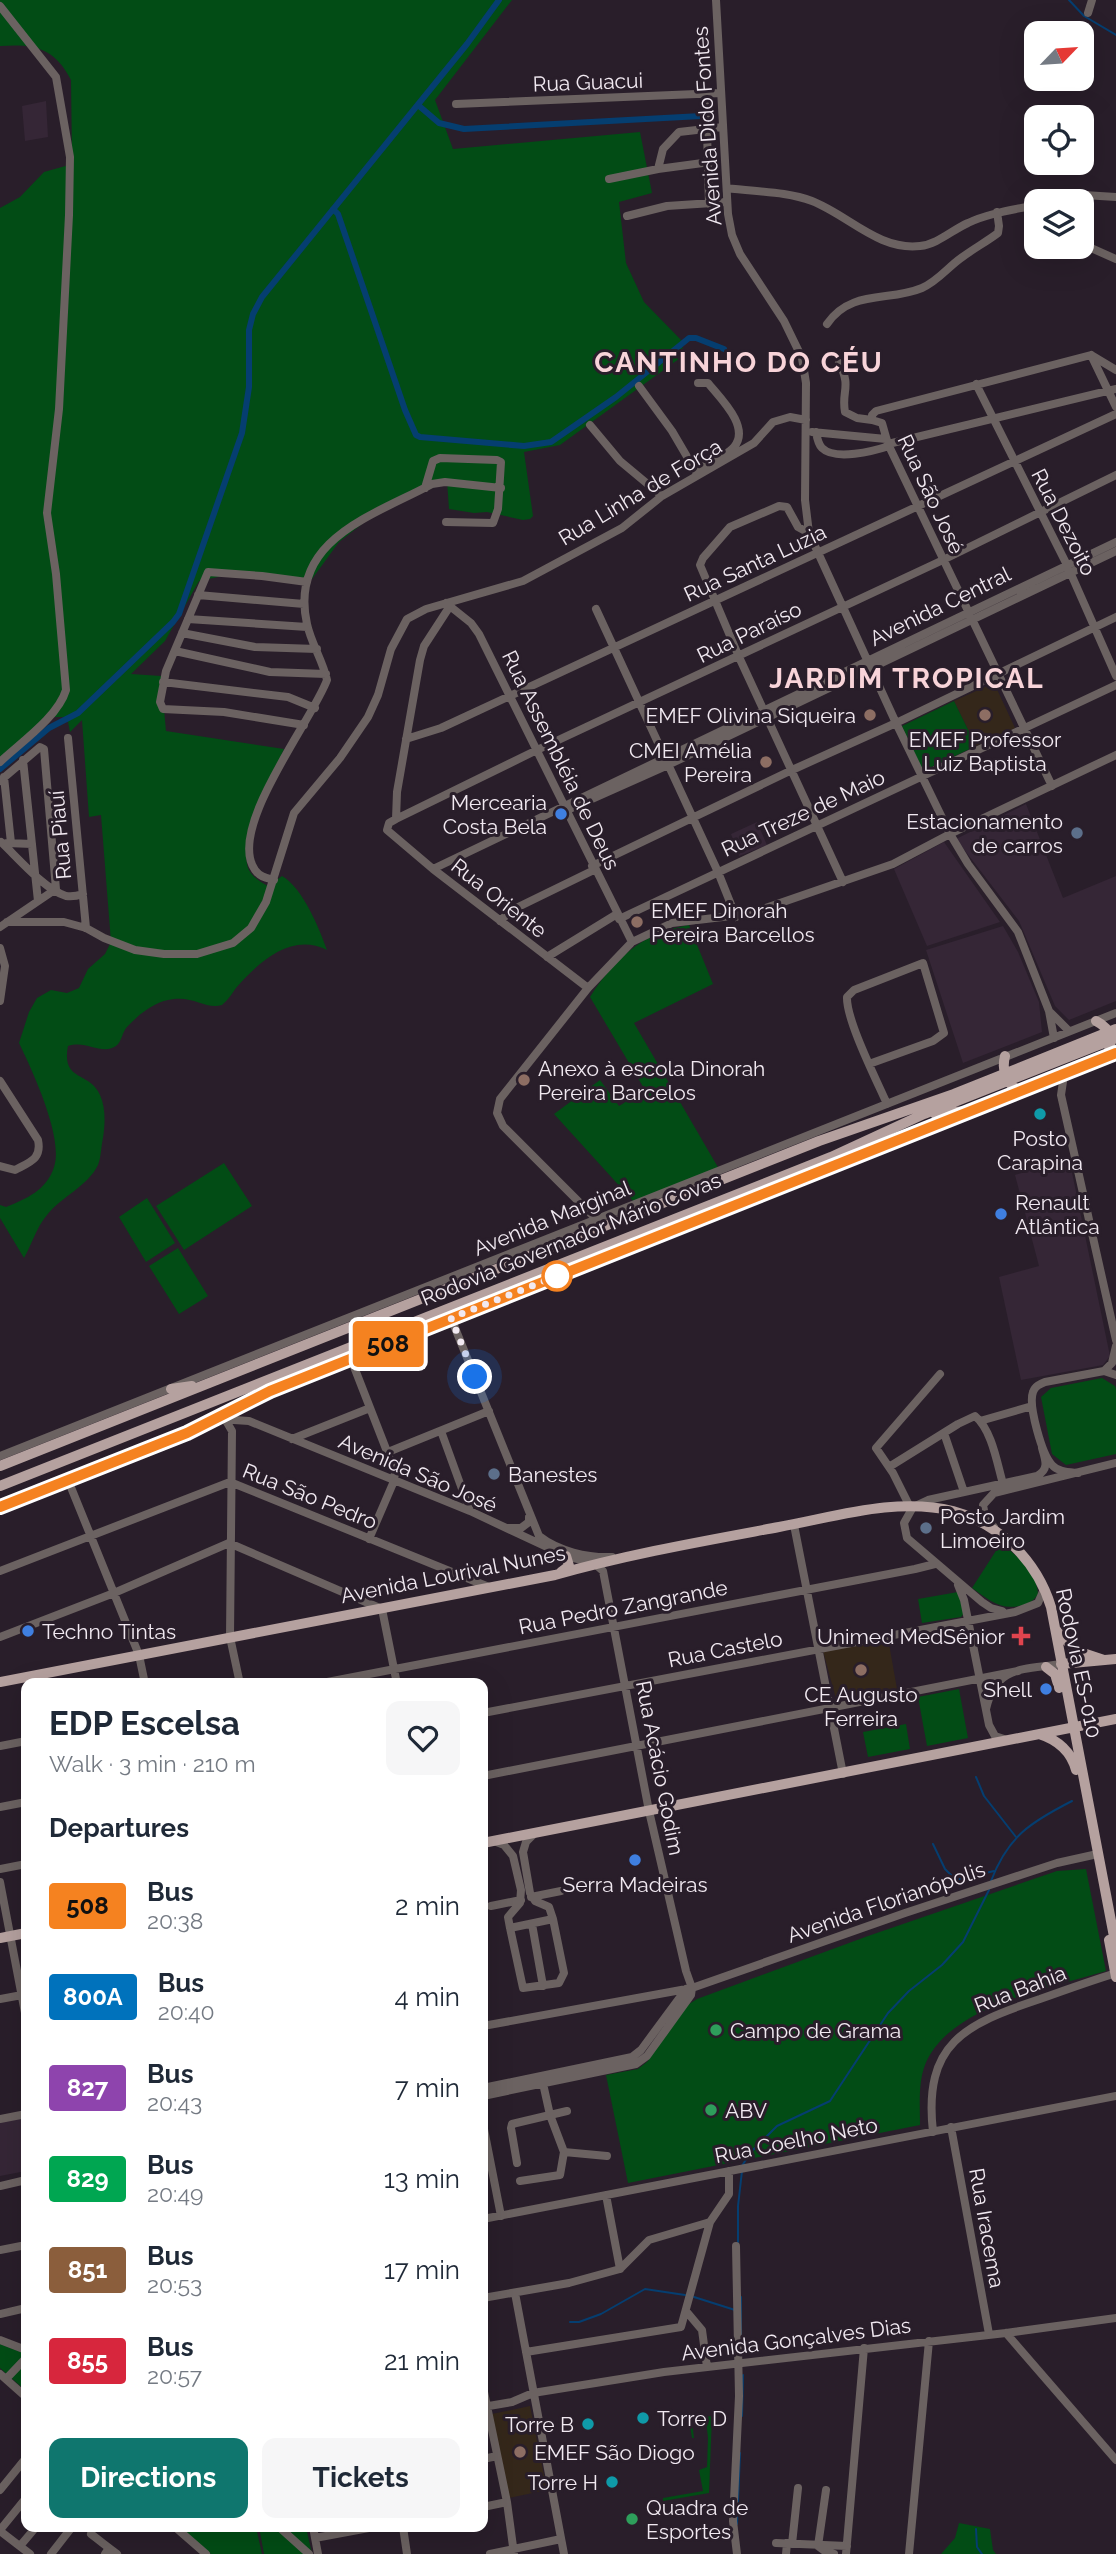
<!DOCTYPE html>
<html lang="en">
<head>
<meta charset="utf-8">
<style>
  body { margin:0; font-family:Raleway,sans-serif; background:#f6f6f7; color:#1f2937; height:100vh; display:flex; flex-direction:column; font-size:26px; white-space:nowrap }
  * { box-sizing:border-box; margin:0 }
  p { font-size:23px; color:#747a83 }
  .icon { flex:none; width:38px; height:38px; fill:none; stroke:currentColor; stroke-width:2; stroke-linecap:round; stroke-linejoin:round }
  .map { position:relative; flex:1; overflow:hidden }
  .drawer { position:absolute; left:21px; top:1678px; width:467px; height:854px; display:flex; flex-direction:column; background:#fff; border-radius:14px; box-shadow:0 7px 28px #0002 }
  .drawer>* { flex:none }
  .badge { padding:0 14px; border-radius:5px; font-size:24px; line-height:46px }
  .needle { width:46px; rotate:65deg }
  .controls { position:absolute; left:1024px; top:21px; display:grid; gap:14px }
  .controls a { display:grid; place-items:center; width:70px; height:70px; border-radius:14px; background:#fff; box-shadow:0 7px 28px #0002; font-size:35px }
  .you { position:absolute; width:35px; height:35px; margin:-18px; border:5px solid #fff; border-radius:50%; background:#1a73e8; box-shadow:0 0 0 10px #1a73e833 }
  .map>.badge { position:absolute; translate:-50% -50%; box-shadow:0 0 0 4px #fff }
  h2 { padding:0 28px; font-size:26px; line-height:63px }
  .round { display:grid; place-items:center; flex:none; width:74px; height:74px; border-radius:14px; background:#f6f6f7 }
  .overview { display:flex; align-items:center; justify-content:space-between; height:119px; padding:0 28px }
  h1 { font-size:33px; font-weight:700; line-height:52px }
  .cta { display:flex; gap:14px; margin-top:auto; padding:14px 28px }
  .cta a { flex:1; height:80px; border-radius:14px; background:#0f766e; color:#fff; font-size:28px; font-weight:700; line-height:80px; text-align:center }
  .cta a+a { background:#f6f6f7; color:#1f2937 }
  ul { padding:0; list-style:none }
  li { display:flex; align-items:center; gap:21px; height:91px; padding:0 28px }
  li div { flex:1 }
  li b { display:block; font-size:26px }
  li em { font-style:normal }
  li .badge { min-width:77px; font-weight:700; text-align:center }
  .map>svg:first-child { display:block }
  .built { fill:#352636 }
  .education { fill:#34271a }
  .green { fill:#024c15 }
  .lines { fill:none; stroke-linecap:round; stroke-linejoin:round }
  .stream { stroke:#053e70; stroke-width:2 }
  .canal { stroke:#053e70; stroke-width:6 }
  .minor { stroke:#6b6261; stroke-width:8 }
  .major { stroke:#b5a19f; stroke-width:10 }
  .line-casing { stroke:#fff; stroke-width:16 }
  .line { stroke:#f58220; stroke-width:10 }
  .walk { stroke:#f1e9f1; stroke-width:7; stroke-dasharray:0 12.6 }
  .education-dot { fill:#8d6e63; stroke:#291e2a; stroke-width:2.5 }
  .shop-dot { fill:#3f7fe0; stroke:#291e2a; stroke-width:2.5 }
  .service-dot { fill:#5c6f8a; stroke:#291e2a; stroke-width:2.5 }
  .culture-dot { fill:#0f9aa8; stroke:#291e2a; stroke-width:2.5 }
  .stop-dot { fill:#fff; stroke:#f58220; stroke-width:3.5 }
  .health-dot { fill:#e0444e; stroke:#291e2a; stroke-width:2.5 }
  .leisure-dot { fill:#2e9e5b; stroke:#291e2a; stroke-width:2.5 }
  .labels { text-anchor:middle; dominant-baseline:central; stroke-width:6; stroke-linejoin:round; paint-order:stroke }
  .street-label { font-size:21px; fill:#f1e9f1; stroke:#291e2a }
  .poi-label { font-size:21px; fill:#f1e9f1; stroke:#291e2a; text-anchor:start }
  .district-label { font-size:28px; font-weight:bold; letter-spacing:2px; fill:#f8d4d9; stroke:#291e2a }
</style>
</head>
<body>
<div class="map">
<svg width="1116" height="2554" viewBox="0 0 1116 2554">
  <rect width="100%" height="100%" fill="#291e2a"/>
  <path class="built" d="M46,101L48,137L25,141L22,106Z
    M1026,804L1063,898L1116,876V1001L1069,1020L1055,1006L1019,921L956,839Z
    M757,822L767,845L739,856L731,834Z
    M944,842L1000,922L927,946L894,869Z
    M1003,926L1018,952L1039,1002L1042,1032L963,1063L926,950Z
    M1069,1158L1110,1356L1103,1365L1021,1380L999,1277L1039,1266L1015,1175Z
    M26,2117V2171L0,2176V2122Z"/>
  <path class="education" d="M994,683L1015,728L976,746L954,701Z
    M888,1638L897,1689L836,1699L823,1651Z
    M530,2406L547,2490L509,2498L492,2414Z"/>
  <path class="green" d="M0,0H512L435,100L453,149L640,132L652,193L619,202L626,263L644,302L682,341L683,356L560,445L524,452L533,516L530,519L523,520L487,512L474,513L449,509L447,481L371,517L339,542L312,579L232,574L199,581L165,641L131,674L161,676L166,731L284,749C272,775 239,840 248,868C251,876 260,882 268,886L282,876C303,888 319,928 327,950C291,932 259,962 236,988C231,995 228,1000 222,1005C205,1010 193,994 168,1000C153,1003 138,1015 127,1027C121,1034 122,1045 112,1048C98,1053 85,1040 68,1046C61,1082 90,1071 100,1095C106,1108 105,1125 103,1138C101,1147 101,1158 98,1165C88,1186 61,1197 47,1215C36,1228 32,1244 24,1258L0,1218V1205L6,1207C26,1199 47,1190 54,1167C64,1138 32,1070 19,1043L29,1012L37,998L51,990L67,993L79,988L88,969L105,954L111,942L101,815L89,817L82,720L70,732L67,717H54L0,761V208L20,197L44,172L69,165L72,157L71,80C54,47 34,44 0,46Z
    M954,701L976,746L923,771L902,726Z
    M689,925L713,984L634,1023L719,1169L634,1202L554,1114L600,1080L619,1106L645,1090L590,997C615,958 642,933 689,925Z
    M224,1163L252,1206L184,1250L156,1206Z
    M147,1198L175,1243L146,1262L119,1217Z
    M178,1248L208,1296L179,1314L149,1266Z
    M1102,1378L1115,1386L1116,1389V1454L1066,1465L1052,1454L1041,1397L1051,1388Z
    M1001,1543C1017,1556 1037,1572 1038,1594C1033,1602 1028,1604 1019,1606C999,1610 988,1599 972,1588Z
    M958,1592L964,1613L961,1617L922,1623L918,1599Z
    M959,1689L968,1738L927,1746L918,1697Z
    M906,1724L910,1749L868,1757L863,1732Z
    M1086,1869L1106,1971C1050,1988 948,2006 925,2065C918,2083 920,2106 920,2125L628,2183L606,2075L638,2069L648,2061L683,2008L697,1999L868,1936L1057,1871Z
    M0,2344L26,2354V2391L0,2368Z
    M712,2416L709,2493L663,2501V2498L703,2491L699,2470L707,2467L708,2438L706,2420L692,2422L694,2438H692L689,2419Z
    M959,2523L990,2529L993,2550L996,2554H941L955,2538Z
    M178,2527H256L262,2554H211Z
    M259,2527H306L312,2554H264Z"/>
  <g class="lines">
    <path class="stream" d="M1069,0L1084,16L1116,35
      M976,1777L984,1796L1016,1837
      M933,1844L945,1869L956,1880L994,1871
      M991,1881C1008,1836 1031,1822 1072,1801
      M742,2166L750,2153L777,2126L830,2101L888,2013L909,1991L942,1965L963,1942L989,1890
      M738,2242V2206L742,2171
      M694,2297L735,2310
      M741,2297V2340
      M570,2322H579L601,2314L645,2289L685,2295
      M742,2416L743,2375
      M737,2524L740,2453
      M976,2529L977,2547L982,2554"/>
    <path class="canal" d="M418,105L439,123L464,129L701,116
      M333,209L338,214L405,410L416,435L420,437L524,446L551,442L616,397L689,338H696L724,349
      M0,769L49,728L78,713L173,622L179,614L242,433L249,387V330L253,314L262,297L467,44L499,0"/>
    <path class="minor" d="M716,0L728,214L732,235L740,254L784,321L802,358L806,383L805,500L809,533L896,723L950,834L968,864L1018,932L1049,1011L1054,1038
      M0,6L56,77L70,157L69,215L59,409L47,513L56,574L66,690C58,717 20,743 0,762
      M1088,13L1092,0
      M706,95L709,204
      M456,104L721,93
      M658,169L663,149L679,132L723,127
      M609,179L658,169L710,162
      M727,188C755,192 786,191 812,201C848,215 879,251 920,246C938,244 952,230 968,223C989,213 1013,210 1036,205
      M1051,201L1084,195L1116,197
      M627,216L667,206L727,202
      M1082,225L1084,195
      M1082,244L1116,259
      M827,324C851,289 889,302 922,288C938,281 947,268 961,258C973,249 986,242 998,233L999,226L997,212
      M1091,355L1116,407
      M839,363C852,387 841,391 845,412L857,418L872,420
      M976,384L1067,565L1116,676
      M639,386L672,431L696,472
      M590,425L620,461L662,496
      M812,432L886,439
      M816,432C817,438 818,444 822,448C835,461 874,451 889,446
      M888,444L1116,389
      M694,469C705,463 726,457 734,447C751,427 720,398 708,383H698
      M425,488L433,461L440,458L497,460L501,462L498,509L493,523L446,522
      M809,533L798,527L787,507L779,506L730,527L703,558L700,565L739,657L843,882
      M198,595L304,604
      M446,603L471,623L479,634L632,942
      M450,606L424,646L420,660L397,792L396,819L389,823L387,830L433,869L588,988
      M596,609L718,872L736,917
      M188,619L307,627
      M182,633L255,647L317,649
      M175,651L270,672L326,674
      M163,682L288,697L315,708
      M304,725L224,712L163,709L160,702L166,671L208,572L262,576L307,582
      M68,738L86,928
      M406,739L441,728L1116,414
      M23,760L38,901
      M4,777L11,843
      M0,781L40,747L44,749L56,889L0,927
      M1052,786L888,444L882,423L872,420V415L876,411L1091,355L1116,370
      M556,812L567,810L668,765L1116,551
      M396,819L537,750L943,560L1116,475
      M1,842C18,858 44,889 66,896C72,897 77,896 83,894
      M7,843L32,844
      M592,866L792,770L896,723L1116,617
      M433,869L1116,542
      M274,880C267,878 260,877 255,870C226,829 312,721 327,680C323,661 311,643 307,624C288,539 375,515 432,484L445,482L501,488
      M619,919L1116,685
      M500,921L512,910L594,870
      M7,922H64L86,928L104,938L135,950L164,954H197L233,943L251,928L266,902L294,813L340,758L368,717L378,695L391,649L407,619L426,609L523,581L622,528L662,496L754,443L773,422L790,417L806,420
      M0,948L5,966L0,1001
      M547,957L617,914
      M1051,1013L1069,1031
      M869,1064L933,1041L944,1033L923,963L854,990L847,997C846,1020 877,1081 887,1104
      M1064,1075L1061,1095L1116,1340
      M0,1081L38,1140C42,1159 30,1162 15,1170L0,1166
      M596,1219L503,1126L497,1113L500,1099L588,988L632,942L672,923L748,914L893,864L950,834L1116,755
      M451,1318L539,1536C558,1551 587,1558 612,1557
      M351,1359L395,1472L394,1481L369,1539
      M1104,1371L1112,1363L1116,1346
      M219,1419L249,1421L470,1511L566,1556L595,1564L603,1571L649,1811L686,1971L692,1988L691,1995L647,2056L636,2064L483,2096
      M225,1419L232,1431L230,1637L240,1684
      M980,1421L1032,1406
      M441,1431L470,1511
      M944,1433L964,1492
      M292,1439L370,1408
      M388,1452L489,1411
      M0,1456L1116,1013
      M889,1467L958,1424L975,1416C992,1430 997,1463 1003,1484
      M1078,1473C1069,1472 1058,1472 1052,1465C1042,1455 1028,1405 1033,1392C1035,1386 1040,1384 1045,1382L1104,1371L1116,1375
      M68,1480L139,1655L145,1684
      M0,1507L187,1433L270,1391L1116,1053
      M910,1507L893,1473L876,1448L940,1374
      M794,1525L843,1774
      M994,1527L985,1516L983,1505L994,1493L1116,1463
      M507,1528H521L529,1522V1517
      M0,1571L230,1482L489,1587
      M958,1585L964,1600L989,1725L995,1736L1007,1740
      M1002,1611L991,1608L982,1602L907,1538L904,1523L913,1507L928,1500L1037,1476C1050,1469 1045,1459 1042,1448
      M0,1637L114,1593L229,1543L382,1609L397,1684
      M317,1684L915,1569L935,1564
      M986,1709C996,1665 1023,1670 1061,1664
      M483,1713L1015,1612L1038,1603L1044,1589
      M0,1746L26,1741
      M483,1776L1018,1671
      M0,1807L26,1802
      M494,1841L504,1845L513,1856L521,1890L520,1903L508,1917L510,1928L553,1919L549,1907L535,1901L530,1893L523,1852L526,1842L534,1834
      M0,1869L26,1864
      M0,1882L26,2018
      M531,1897L561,1891
      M491,1906L521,1900
      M532,1924L543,1986
      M510,1928L523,1988L559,1983L564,1973L553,1919
      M0,1999L22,1995
      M483,2026L692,1988L905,1913L1057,1863L1093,1855
      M483,2088L632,2057L641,2050L686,1989
      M0,2119L26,2114
      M483,2124L501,2216
      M951,2127L989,2334
      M933,2132C923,2043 965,2024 1040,1999C1065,1990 1090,1981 1116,1973
      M564,2152L607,2156
      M517,2163L511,2128L512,2124L550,2115L542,2079
      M520,2181L560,2175L564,2152L550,2115L567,2111
      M0,2186L26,2180
      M606,2195L620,2269
      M483,2219L1116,2096
      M736,2246L739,2396L733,2521L737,2554
      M0,2250L26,2245
      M515,2293L564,2554
      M483,2298L569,2283L620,2269L649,2240L710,2222
      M686,2311L702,2330L707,2367
      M0,2314L26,2308
      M1006,2333L1116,2460
      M0,2340L26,2350
      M526,2352L681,2327L710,2222L729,2194V2171
      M0,2374L26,2397
      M6,2379L26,2358
      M483,2387L507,2502L514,2554
      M483,2407L512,2402L533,2393L664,2372L1006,2333L1116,2318
      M483,2459L497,2456
      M0,2490L26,2458
      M483,2507L507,2502
      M175,2527L206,2554
      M279,2527L309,2554
      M313,2527L318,2554
      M403,2527L407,2554
      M0,2530L26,2498
      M0,2531L30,2554
      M91,2534L109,2548
      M315,2538L374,2527
      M776,2543L847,2546
      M792,2544L798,2488
      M20,2546L36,2527
      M818,2546L826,2490
      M818,2546L826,2552L834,2554
      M51,2554L72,2527
      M105,2554L109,2548L117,2554
      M490,2554L561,2539
      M786,2554L787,2543
      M846,2554L864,2348
      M909,2554L929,2341"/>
    <path class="major" d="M1096,1021C1112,1029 1114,1042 1106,1058
      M1005,1056C1001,1072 1007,1086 1022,1092
      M935,1114L976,1110
      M171,1389L192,1386
      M0,1466L819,1141L954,1094L1116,1029
      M0,1486L831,1157L924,1114L1116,1038
      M561,1572L569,1566L566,1556
      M1056,1630L1077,1651L1104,1660
      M1061,1664L1116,1659
      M1046,1667L1055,1674L1059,1688
      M0,1682L555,1575C629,1554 704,1541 779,1527C835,1517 896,1497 953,1511C1000,1524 1037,1561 1051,1607L1116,1947
      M1039,1734C1058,1740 1071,1751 1076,1770
      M483,1843L1116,1719
      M0,1938L26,1933
      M1109,1940L1116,1977"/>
  </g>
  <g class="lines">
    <g class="line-casing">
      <path id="line" d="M0,1507L187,1433L270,1391L1116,1053"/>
    </g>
    <use href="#line" class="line"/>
    <path class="walk" d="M475,1377L451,1318L557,1276"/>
  </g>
  <g class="education-dot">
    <circle cx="870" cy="715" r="7"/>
    <circle cx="985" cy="715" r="7"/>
    <circle cx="766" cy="762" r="7"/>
    <circle cx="637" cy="922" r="7"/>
    <circle cx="524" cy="1080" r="7"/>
    <circle cx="861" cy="1670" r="7"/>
    <circle cx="520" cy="2452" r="7"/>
  </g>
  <g class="shop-dot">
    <circle cx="561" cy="814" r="7"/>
    <circle cx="1001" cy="1214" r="7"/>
    <circle cx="28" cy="1631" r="7"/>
    <circle cx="1046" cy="1689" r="7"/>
    <circle cx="635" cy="1860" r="7"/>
  </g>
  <g class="service-dot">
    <circle cx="1077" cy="833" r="7"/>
    <circle cx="494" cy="1474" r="7"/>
    <circle cx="926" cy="1528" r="7"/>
  </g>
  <g class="culture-dot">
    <circle cx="1040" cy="1114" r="7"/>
    <circle cx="643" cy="2418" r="7"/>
    <circle cx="588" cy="2424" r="7"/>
    <circle cx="612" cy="2482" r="7"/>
  </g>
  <circle class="stop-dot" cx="557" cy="1276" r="14"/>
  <path class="health-dot" d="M1017.5 1625.5h7v7h7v7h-7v7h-7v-7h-7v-7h7z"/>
  <g class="leisure-dot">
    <circle cx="716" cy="2030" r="7"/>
    <circle cx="711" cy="2110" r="7"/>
    <circle cx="632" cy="2519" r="7"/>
  </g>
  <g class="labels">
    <g class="street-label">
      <text transform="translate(588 82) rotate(-2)">Rua Guacui</text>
      <text transform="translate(707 126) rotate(-94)">Avenida Dido Fontes</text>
      <text transform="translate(640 492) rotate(-31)">Rua Linha de Força</text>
      <text transform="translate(931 494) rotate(65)">Rua São José</text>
      <text transform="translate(1064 522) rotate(63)">Rua Dezoito</text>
      <text transform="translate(755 563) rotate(-25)">Rua Santa Luzia</text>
      <text transform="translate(940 606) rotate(-26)">Avenida Central</text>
      <text transform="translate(749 632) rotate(-26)">Rua Paraíso</text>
      <text transform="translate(561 760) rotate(64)">Rua Assembléia de Deus</text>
      <text transform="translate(803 813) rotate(-25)">Rua Treze de Maio</text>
      <text transform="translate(60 835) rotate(-95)">Rua Piauí</text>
      <text transform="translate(499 898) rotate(38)">Rua Oriente</text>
      <text transform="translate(552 1218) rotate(-22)">Avenida Marginal</text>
      <text transform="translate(571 1239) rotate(-22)">Rodovia Governador Mário Covas</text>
      <text transform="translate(418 1473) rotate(23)">Avenida São José</text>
      <text transform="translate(310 1496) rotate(22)">Rua São Pedro</text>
      <text transform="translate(453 1574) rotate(-11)">Avenida Lourival Nunes</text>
      <text transform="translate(623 1607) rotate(-11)">Rua Pedro Zangrande</text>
      <text transform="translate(725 1649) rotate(-11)">Rua Castelo</text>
      <text transform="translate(1079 1663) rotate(78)">Rodovia ES-010</text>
      <text transform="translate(660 1768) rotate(79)">Rua Acácio Godim</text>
      <text transform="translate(886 1902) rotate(-19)">Avenida Florianópolis</text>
      <text transform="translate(1020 1989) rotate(-21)">Rua Bahia</text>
      <text transform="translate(796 2140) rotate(-11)">Rua Coelho Neto</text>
      <text transform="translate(987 2228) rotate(80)">Rua Iracema</text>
      <text transform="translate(796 2339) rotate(-7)">Avenida Gonçalves Dias</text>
    </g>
    <g class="poi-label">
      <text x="856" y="715" text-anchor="end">EMEF Olivina Siqueira</text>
      <text x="985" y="739" text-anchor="middle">EMEF Professor<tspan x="985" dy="24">Luiz Baptista</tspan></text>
      <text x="752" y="750" text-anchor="end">CMEI Amélia<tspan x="752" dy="24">Pereira</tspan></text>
      <text x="547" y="802" text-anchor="end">Mercearia<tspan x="547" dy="24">Costa Bela</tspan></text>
      <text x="1063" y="821" text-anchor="end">Estacionamento<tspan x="1063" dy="24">de carros</tspan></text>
      <text x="651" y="910">EMEF Dinorah<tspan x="651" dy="24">Pereira Barcellos</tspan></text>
      <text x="538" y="1068">Anexo à escola Dinorah<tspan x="538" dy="24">Pereira Barcelos</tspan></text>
      <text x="1040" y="1138" text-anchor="middle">Posto<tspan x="1040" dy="24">Carapina</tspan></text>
      <text x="1015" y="1202">Renault<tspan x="1015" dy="24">Atlântica</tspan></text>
      <text x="508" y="1474">Banestes</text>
      <text x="940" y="1516">Posto Jardim<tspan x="940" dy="24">Limoeiro</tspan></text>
      <text x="42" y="1631">Techno Tintas</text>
      <text x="1005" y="1636" text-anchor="end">Unimed MedSênior</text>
      <text x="1032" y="1689" text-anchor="end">Shell</text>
      <text x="861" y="1694" text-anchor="middle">CE Augusto<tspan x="861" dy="24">Ferreira</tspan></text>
      <text x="635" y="1884" text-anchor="middle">Serra Madeiras</text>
      <text x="730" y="2030">Campo de Grama</text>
      <text x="725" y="2110">ABV</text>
      <text x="657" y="2418">Torre D</text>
      <text x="574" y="2424" text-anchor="end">Torre B</text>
      <text x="534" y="2452">EMEF São Diogo</text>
      <text x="598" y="2482" text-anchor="end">Torre H</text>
      <text x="646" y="2507">Quadra de<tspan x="646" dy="24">Esportes</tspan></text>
    </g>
    <g class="district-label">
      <text x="739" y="362">CANTINHO DO CÉU</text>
      <text x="907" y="678">JARDIM TROPICAL</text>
    </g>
  </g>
</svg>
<div class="controls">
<a><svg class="needle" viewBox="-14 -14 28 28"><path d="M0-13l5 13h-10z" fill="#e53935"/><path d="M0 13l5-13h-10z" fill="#747a83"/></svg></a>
<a><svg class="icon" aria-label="locate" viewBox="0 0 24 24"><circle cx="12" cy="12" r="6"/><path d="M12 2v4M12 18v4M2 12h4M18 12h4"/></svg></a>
<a><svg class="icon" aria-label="layers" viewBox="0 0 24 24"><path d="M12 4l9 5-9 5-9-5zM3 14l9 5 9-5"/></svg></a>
</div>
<div class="you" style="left:475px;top:1377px"></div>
<b class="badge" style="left:388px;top:1344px;background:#f58220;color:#111">508</b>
<section class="drawer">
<div class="overview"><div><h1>EDP Escelsa</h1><p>Walk · 3 min · 210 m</p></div><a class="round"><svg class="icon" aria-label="heart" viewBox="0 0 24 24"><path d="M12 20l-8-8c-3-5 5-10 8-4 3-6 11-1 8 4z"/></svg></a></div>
<h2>Departures</h2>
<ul>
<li><span class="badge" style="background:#f58220;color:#111">508</span><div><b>Bus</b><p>20:38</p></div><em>2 min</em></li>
<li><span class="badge" style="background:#0072bc;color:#fff">800A</span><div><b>Bus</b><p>20:40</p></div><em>4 min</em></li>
<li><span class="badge" style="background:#8e44ad;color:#fff">827</span><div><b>Bus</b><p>20:43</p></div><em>7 min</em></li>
<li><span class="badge" style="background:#00a651;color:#fff">829</span><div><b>Bus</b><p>20:49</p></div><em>13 min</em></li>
<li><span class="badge" style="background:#8b5e3c;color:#fff">851</span><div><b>Bus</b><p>20:53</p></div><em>17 min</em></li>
<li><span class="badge" style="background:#d7263d;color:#fff">855</span><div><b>Bus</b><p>20:57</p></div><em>21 min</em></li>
</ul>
<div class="cta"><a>Directions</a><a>Tickets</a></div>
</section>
</div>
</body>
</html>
